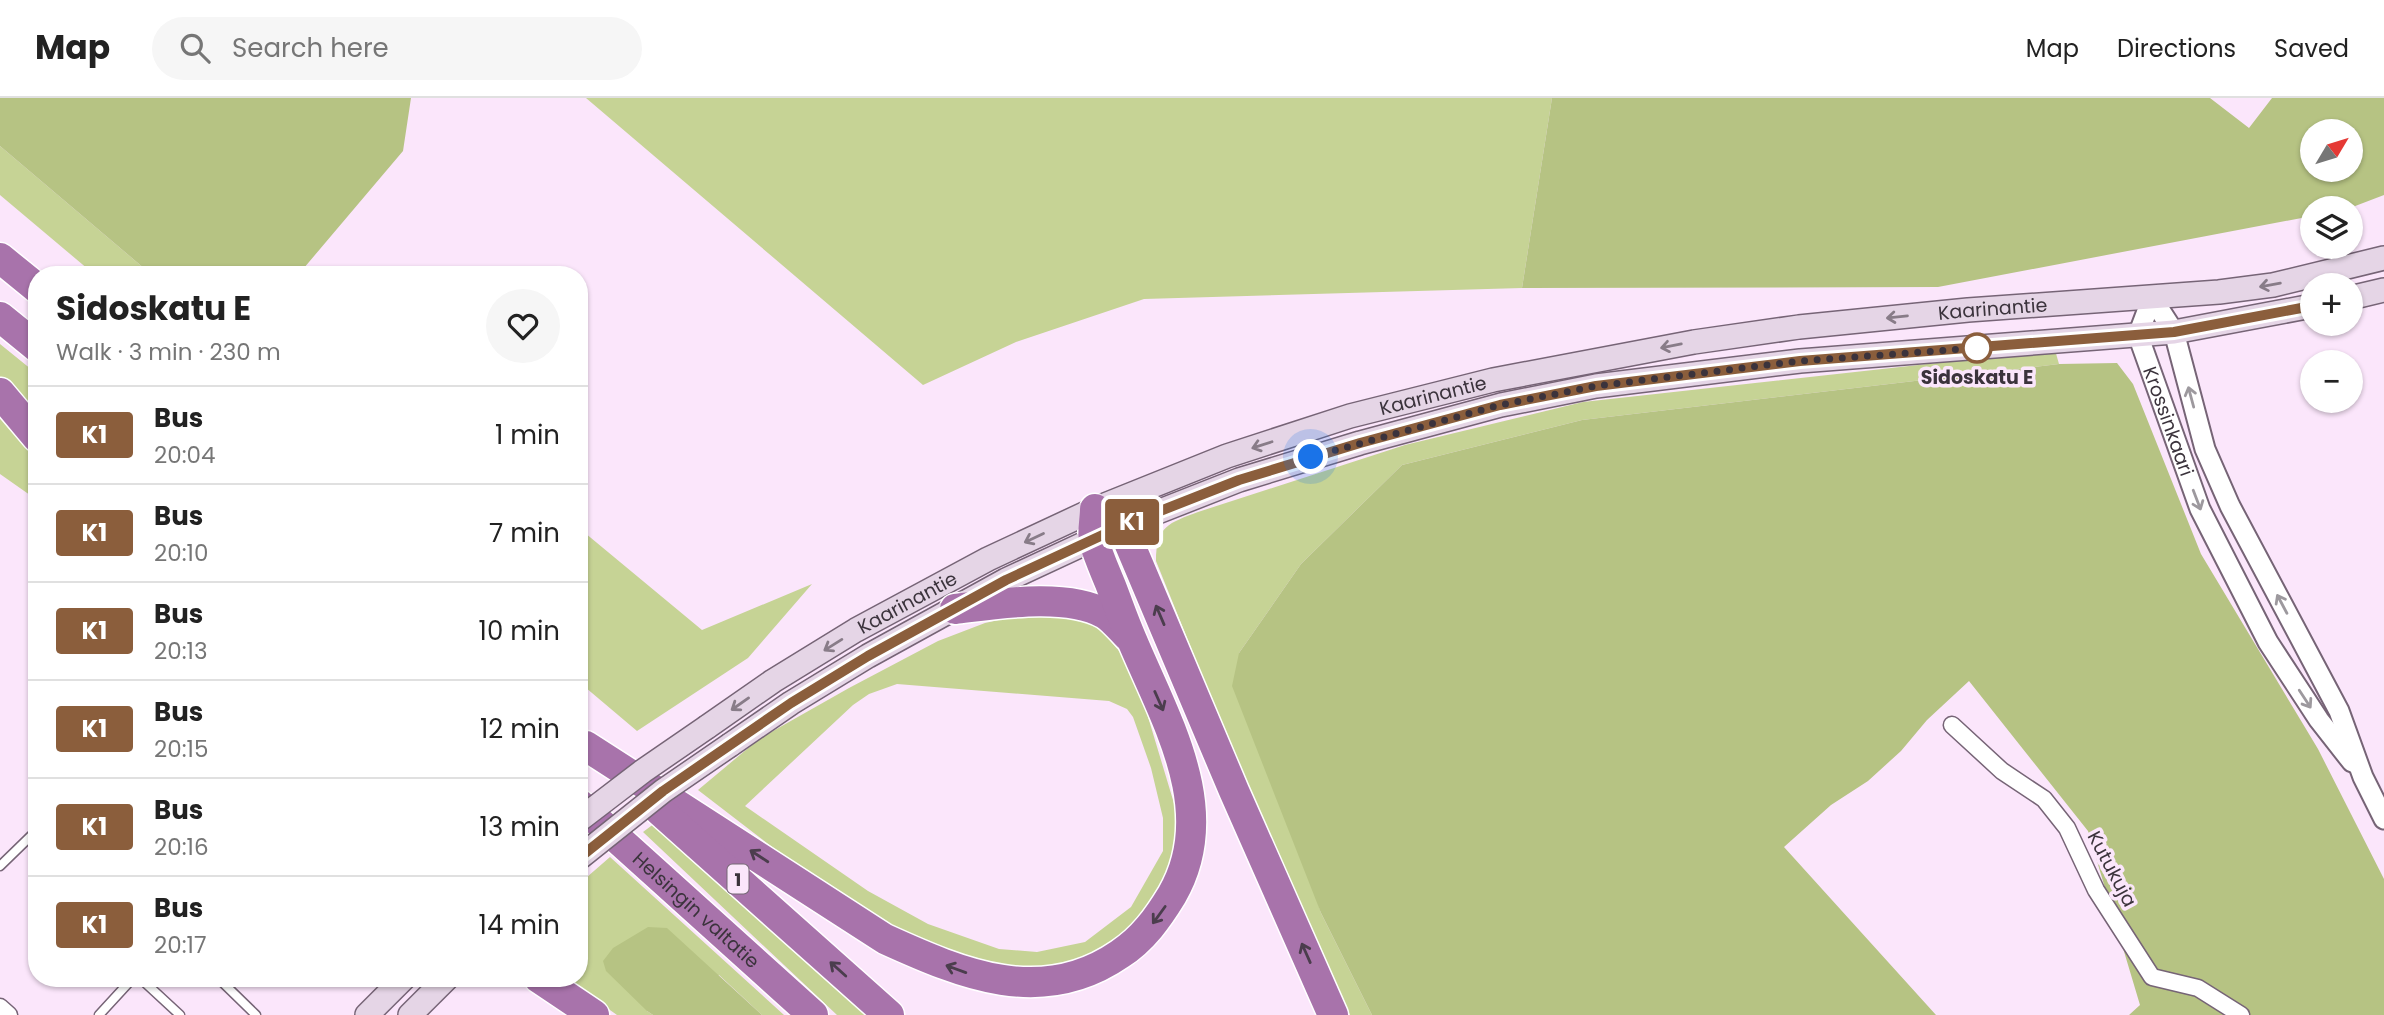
<!DOCTYPE html>
<html lang="en">
<head>
<meta charset="utf-8">
<style>
  body { margin:0; font-family:Poppins,sans-serif; background:#f6f6f6; color:#222; height:100vh; display:flex; flex-direction:column; font-size:26px; white-space:nowrap }
  * { box-sizing:border-box; margin:0 }
  p { font-size:23px; color:#767676 }
  .icon { flex:none; width:38px; height:38px; fill:none; stroke:currentColor; stroke-width:2; stroke-linecap:round; stroke-linejoin:round }
  .map { position:relative; flex:1; overflow:hidden }
  .panel { position:absolute; left:28px; top:168px; width:560px; height:721px; display:flex; flex-direction:column; background:#fff; border-radius:28px; box-shadow:0 2px 5px #0004 }
  .panel>* { flex:none }
  .badge { padding:0 14px; border-radius:5px; font-size:24px; line-height:46px }
  .needle { width:46px; rotate:52deg }
  .buttons { position:absolute; left:2300px; top:21px; display:grid; gap:14px }
  .buttons a { display:grid; place-items:center; width:63px; height:63px; border-radius:50%; background:#fff; box-shadow:0 2px 5px #0004; font-size:35px }
  .you { position:absolute; width:35px; height:35px; margin:-18px; border:5px solid #fff; border-radius:50%; background:#1a73e8; box-shadow:0 0 0 10px #1a73e833 }
  .map>.badge { position:absolute; translate:-50% -50%; box-shadow:0 0 0 4px #fff }
  .round { display:grid; place-items:center; flex:none; width:74px; height:74px; border-radius:37px; background:#f6f6f6 }
  .overview { display:flex; align-items:center; justify-content:space-between; height:119px; padding:0 28px }
  h1 { font-size:33px; font-weight:700; line-height:52px }
  ul { padding:0; list-style:none }
  li { display:flex; align-items:center; gap:21px; height:98px; padding:0 28px; border-top:2px solid #e0e0e0 }
  li div { flex:1 }
  li b { display:block; font-size:26px }
  li em { font-style:normal }
  li .badge { min-width:77px; font-weight:700; text-align:center }
  header { display:flex; align-items:center; gap:42px; box-sizing:border-box; height:98px; padding:0 35px; background:#fff; border-bottom:2px solid #e0e0e0 }
  header strong { font-size:33px }
  nav { display:flex; gap:38px; margin-inline-start:auto; font-size:24px }
  .search { width:490px; height:63px; background:#f6f6f6; display:flex; align-items:center; gap:18px; box-sizing:border-box; padding:0 24px; border-radius:38px; color:#767676; font-size:26px }
  .map>svg:first-child { display:block }
  .green { fill:#c6d395; fill-rule:evenodd }
  .forest { fill:#b6c383; fill-rule:evenodd }
  .lines { fill:none; stroke-linecap:round; stroke-linejoin:round }
  .service-casing { stroke:#766476; stroke-width:11 }
  .minor-casing { stroke:#766476; stroke-width:19 }
  .tertiary-casing { stroke:#766476; stroke-width:23 }
  .secondary-casing { stroke:#766476; stroke-width:26 }
  .motorway-casing { stroke:#fff; stroke-width:33 }
  .service { stroke:#fff; stroke-width:8 }
  .minor { stroke:#fff; stroke-width:16 }
  .tertiary { stroke:#fff; stroke-width:19 }
  .secondary { stroke:#e5d5e6; stroke-width:23 }
  .motorway { stroke:#a873ab; stroke-width:30 }
  .secondary-bridge-casing { stroke:#766476; stroke-width:26; stroke-linecap:butt }
  .secondary-bridge { stroke:#e5d5e6; stroke-width:23 }
  .oneway { stroke:#887c88 }
  .oneway2 { stroke:#9d999e }
  .oneway3 { stroke:#4b3d4d }
  .line-casing { stroke:#fff; stroke-width:16 }
  .line { stroke:#8b5e3c; stroke-width:10 }
  .walk { stroke:#3b333c; stroke-width:7; stroke-dasharray:0 12.6 }
  .stop-dot { fill:#fff; stroke:#8b5e3c; stroke-width:3.5 }
  .labels { text-anchor:middle; dominant-baseline:central; stroke-width:7; stroke-linejoin:round; paint-order:stroke }
  .shield { fill:#fbe6fb; stroke:#756975; stroke-width:2 }
  .shield-label { font-size:18px; font-weight:bold; fill:#3b333c }
  .street-label { font-size:19px; fill:#3b333c; stroke:#fbe6fb }
  .stop-label { font-size:19px; font-weight:bold; fill:#3b333c; stroke:#fbe6fb }
</style>
</head>
<body>
<header>
<strong>Map</strong>
<div class="search"><svg class="icon" aria-label="search" viewBox="0 0 24 24"><circle cx="10" cy="10" r="6"/><path d="M15 15l6 6"/></svg>Search here</div>
<nav><a>Map</a><a>Directions</a><a>Saved</a></nav>
</header>
<div class="map">
<svg width="2384" height="917" viewBox="0 0 2384 917">
  <rect width="100%" height="100%" fill="#fbe6fb"/>
  <path class="green" d="M586,0H1552L1522,190L1144,201L1016,244L923,287Z
    M0,48L152,177H95L0,97Z
    M0,246L37,276V323L0,281Z
    M2055,252L2059,266L1582,322L1402,367L1301,466L1239,555L1321,815L1372,917H1350L1249,694L1156,463C1156,428 1169,425 1198,414L1405,347L1583,304Z
    M0,310L37,354V402L0,376Z
    M579,430L702,532L812,486L748,560L637,633L579,584Z
    M1052,516L1077,519L1100,531L1133,569L1176,712L1178,742L1166,785L1119,844L1074,866L1015,871L983,864L933,848L888,829L819,785L698,692L759,641L849,590L938,543L985,525L1017,518ZM897,586L1109,603L1127,611L1133,619L1151,670L1163,720V753L1131,809L1085,844L1037,854L999,851L928,826L868,793L745,708L853,607L869,596Z
    M655,725L866,917H837L643,734Z
    M610,759L784,917H762L719,877L647,913L653,917H617L565,880H579V786Z"/>
  <path class="forest" d="M0,0H411L403,53L298,177H152L0,48Z
    M1552,0H2210L2249,30L2272,0H2384V97L2350,110H2312V118L1938,189L1522,190ZM2312,33H2350V72H2312Z
    M2117,265L2133,286L2201,456L2318,651L2384,781V917H2129L2140,907L2088,733L1969,583L1927,622L1901,653L1868,683L1831,707L1784,749L1936,917H1372L1321,815L1232,588L1239,555L1301,466L1402,367L1582,322L2059,266Z
    M648,829L667,830L762,917H653L647,913L606,873L603,863L613,850Z"/>
  <g class="lines">
    <g class="service-casing">
      <path id="service" d="M0,768L37,732
        M140,880L180,917
        M218,880L256,917
        M99,917L133,880"/>
    </g>
    <g class="minor-casing">
      <path id="minor" d="M1952,627L2002,673L2044,701L2067,730L2096,792L2152,879L2198,890L2241,917
        M0,909L9,917"/>
    </g>
    <g class="tertiary-casing">
      <g id="tertiary">
        <path d="M2152,200L2174,234L2205,351L2230,408L2339,613L2363,679L2384,721"/>
        <path id="s1" d="M2152,200L2138,237L2200,411L2268,544L2319,622L2352,664"/>
      </g>
    </g>
    <g class="secondary-casing">
      <g id="secondary">
        <path d="M2350,200L2384,192"/>
        <path id="s2" d="M707,629L773,583L856,532L988,461L1095,411L1227,358L1350,318L1493,282L1694,244L1799,229L1968,212L2219,194L2273,187L2384,160"/>
        <path d="M730,647L791,605L868,558L1006,482L1122,428L1239,382L1360,345L1501,307L1596,288L1800,263L2174,234L2312,208"/>
        <path d="M367,917L404,880"/>
        <path d="M410,917L447,880"/>
      </g>
    </g>
    <g class="motorway-casing">
      <g id="motorway">
        <path d="M0,160L37,190"/>
        <path d="M0,219L37,249"/>
        <path d="M0,295L37,339"/>
        <path d="M955,511C996,506 1067,494 1105,516C1113,521 1121,531 1128,538"/>
        <path d="M586,648L885,841C962,876 1042,910 1120,856C1143,841 1158,820 1172,797C1221,713 1165,621 1132,542C1124,524 1118,506 1111,488C1105,473 1098,458 1094,443C1092,433 1095,421 1095,411L1122,428L1234,693L1333,917"/>
        <path id="s3" d="M579,706L813,917"/>
        <path d="M659,712L889,917"/>
        <path d="M539,880L594,917"/>
      </g>
    </g>
    <use href="#service" class="service"/>
    <use href="#minor" class="minor"/>
    <use href="#tertiary" class="tertiary"/>
    <use href="#secondary" class="secondary"/>
    <use href="#motorway" class="motorway"/>
    <g class="secondary-bridge-casing">
      <path id="secondary-bridge" d="M579,722L643,673L707,629
        M579,760L663,693L730,647"/>
    </g>
    <use href="#secondary-bridge" class="secondary-bridge"/>
  </g>
  <defs><path id="oneway-shaft" d="M-6 0H5M1.5-3L5.5 0L1.5 3" fill="none" stroke-width="1.6" stroke-linecap="round" stroke-linejoin="round" transform="scale(1.75)"/></defs>
  <g class="oneway">
    <use href="#oneway-shaft" transform="translate(2270 187) rotate(170)"/>
    <use href="#oneway-shaft" transform="translate(1897 219) rotate(174)"/>
    <use href="#oneway-shaft" transform="translate(1671 248) rotate(169)"/>
    <use href="#oneway-shaft" transform="translate(1262 347) rotate(162)"/>
    <use href="#oneway-shaft" transform="translate(1034 440) rotate(155)"/>
    <use href="#oneway-shaft" transform="translate(833 547) rotate(148)"/>
    <use href="#oneway-shaft" transform="translate(740 606) rotate(145)"/>
  </g>
  <g class="oneway2">
    <use href="#oneway-shaft" transform="translate(2191 299) rotate(-105)"/>
    <use href="#oneway-shaft" transform="translate(2197 402) rotate(69)"/>
    <use href="#oneway-shaft" transform="translate(2282 506) rotate(-118)"/>
    <use href="#oneway-shaft" transform="translate(2305 601) rotate(57)"/>
  </g>
  <g class="oneway3">
    <use href="#oneway-shaft" transform="translate(1160 517) rotate(-113)"/>
    <use href="#oneway-shaft" transform="translate(1159 603) rotate(66)"/>
    <use href="#oneway-shaft" transform="translate(759 758) rotate(-147)"/>
    <use href="#oneway-shaft" transform="translate(1159 817) rotate(126)"/>
    <use href="#oneway-shaft" transform="translate(1306 855) rotate(-114)"/>
    <use href="#oneway-shaft" transform="translate(838 871) rotate(-138)"/>
    <use href="#oneway-shaft" transform="translate(956 871) rotate(-160)"/>
  </g>
  <g class="lines">
    <g class="line-casing">
      <path id="line" d="M579,760L663,693L791,605L868,558L1006,482L1122,428L1239,382L1360,345L1500,307L1596,288L1800,263L2174,234L2312,208"/>
    </g>
    <use href="#line" class="line"/>
    <path class="walk" d="M1311,359L1500,307L1596,288L1800,263L1977,250"/>
  </g>
  <circle class="stop-dot" cx="1977" cy="250" r="14"/>
  <g class="labels">
    <rect class="shield" x="727.5" y="766.5" width="21" height="29" rx="5"/>
    <g class="shield-label">
      <text x="738" y="781">1</text>
    </g>
    <g class="street-label">
      <text stroke="none"><textPath href="#s2" startOffset="1370">Kaarinantie</textPath></text>
      <text stroke="none"><textPath href="#s2" startOffset="803">Kaarinantie</textPath></text>
      <text stroke="none"><textPath href="#s1" startOffset="131">Krossinkaari</textPath></text>
      <text stroke="none"><textPath href="#s2" startOffset="236">Kaarinantie</textPath></text>
      <text transform="translate(2112 771) rotate(62)">Kutukuja</text>
      <text stroke="none"><textPath href="#s3" startOffset="158">Helsingin valtatie</textPath></text>
    </g>
    <g class="stop-label">
      <text x="1977" y="279">Sidoskatu E</text>
    </g>
  </g>
</svg>
<div class="buttons">
<a><svg class="needle" viewBox="-14 -14 28 28"><path d="M0-13l5 13h-10z" fill="#e53935"/><path d="M0 13l5-13h-10z" fill="#767676"/></svg></a>
<a><svg class="icon" aria-label="layers" viewBox="0 0 24 24"><path d="M12 4l9 5-9 5-9-5zM3 14l9 5 9-5"/></svg></a>
<a>+</a>
<a>−</a>
</div>
<div class="you" style="left:1311px;top:359px"></div>
<b class="badge" style="left:1132px;top:424px;background:#8b5e3c;color:#fff">K1</b>
<section class="panel">
<div class="overview"><div><h1>Sidoskatu E</h1><p>Walk · 3 min · 230 m</p></div><a class="round"><svg class="icon" aria-label="heart" viewBox="0 0 24 24"><path d="M12 20l-8-8c-3-5 5-10 8-4 3-6 11-1 8 4z"/></svg></a></div>
<ul>
<li><span class="badge" style="background:#8b5e3c;color:#fff">K1</span><div><b>Bus</b><p>20:04</p></div><em>1 min</em></li>
<li><span class="badge" style="background:#8b5e3c;color:#fff">K1</span><div><b>Bus</b><p>20:10</p></div><em>7 min</em></li>
<li><span class="badge" style="background:#8b5e3c;color:#fff">K1</span><div><b>Bus</b><p>20:13</p></div><em>10 min</em></li>
<li><span class="badge" style="background:#8b5e3c;color:#fff">K1</span><div><b>Bus</b><p>20:15</p></div><em>12 min</em></li>
<li><span class="badge" style="background:#8b5e3c;color:#fff">K1</span><div><b>Bus</b><p>20:16</p></div><em>13 min</em></li>
<li><span class="badge" style="background:#8b5e3c;color:#fff">K1</span><div><b>Bus</b><p>20:17</p></div><em>14 min</em></li>
</ul>
</section>
</div>
</body>
</html>
